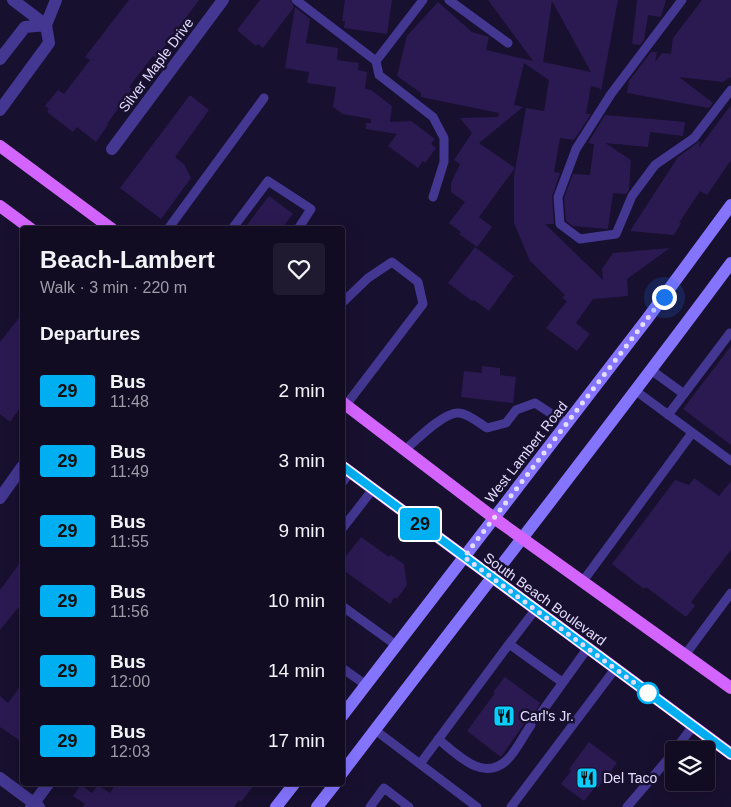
<!DOCTYPE html>
<html lang="en">
<head>
<meta charset="utf-8">
<style>
  body { margin:0; font-family:Arial,sans-serif; background:#1f1a30; color:#f1f3f6; height:100vh; display:flex; flex-direction:column; font-size:19px; white-space:nowrap }
  * { box-sizing:border-box; margin:0 }
  p { font-size:16px; color:#9c9ba6 }
  .icon { flex:none; width:28px; height:28px; fill:none; stroke:currentColor; stroke-width:2; stroke-linecap:round; stroke-linejoin:round }
  .map { position:relative; flex:1; overflow:hidden }
  .drawer { position:absolute; left:20px; top:226px; width:325px; height:560px; display:flex; flex-direction:column; background:#120c23; border-radius:5px; box-shadow:0 5px 20px #0002,0 0 0 1px #312c41 }
  .drawer>* { flex:none }
  .badge { padding:0 10px; border-radius:4px; font-size:18px; line-height:32px }
  .fabs { position:absolute; left:665px; top:741px; display:grid; gap:10px }
  .fabs a { display:grid; place-items:center; width:50px; height:50px; border-radius:5px; background:#120c23; box-shadow:0 5px 20px #0002,0 0 0 1px #312c41; font-size:25px }
  .you { position:absolute; width:25px; height:25px; margin:-12px; border:4px solid #fff; border-radius:50%; background:#1a73e8; box-shadow:0 0 0 8px #1a73e833 }
  .map>.badge { position:absolute; translate:-50% -50%; box-shadow:0 0 0 2px #fff }
  h2 { padding:0 20px; font-size:19px; line-height:45px }
  .round { display:grid; place-items:center; flex:none; width:52px; height:52px; border-radius:5px; background:#1f1a30 }
  .overview { display:flex; align-items:center; justify-content:space-between; height:85px; padding:0 20px }
  h1 { font-size:24px; font-weight:700; line-height:38px }
  ul { padding:0; list-style:none }
  li { display:flex; align-items:center; gap:15px; height:70px; padding:0 20px }
  li div { flex:1 }
  li b { display:block; font-size:19px }
  li em { font-style:normal }
  li .badge { min-width:55px; font-weight:700; text-align:center }
  .map>svg:first-child { display:block }
  .building { fill:#2b1a51; fill-rule:evenodd }
  .lines { fill:none; stroke-linecap:round; stroke-linejoin:round }
  .service { stroke:#433791; stroke-width:9 }
  .minor { stroke:#433791; stroke-width:12 }
  .secondary { stroke:#8574ff; stroke-width:12 }
  .primary { stroke:#d464ff; stroke-width:12 }
  .line-casing { stroke:#fff; stroke-width:11 }
  .line { stroke:#00aff2; stroke-width:8 }
  .walk { stroke:#e4ddff; stroke-width:5; stroke-dasharray:0 9 }
  .stop-dot { fill:#fff; stroke:#00aff2; stroke-width:2.5 }
  .labels { text-anchor:middle; dominant-baseline:central; stroke-width:5; stroke-linejoin:round; paint-order:stroke }
  .street-label { font-size:14px; fill:#e4ddff; stroke:#18102f }
  .poi-label { font-size:14px; fill:#e4ddff; stroke:#18102f; text-anchor:start }
</style>
</head>
<body>
<div class="map">
<svg width="731" height="807" viewBox="0 0 731 807">
  <rect width="100%" height="100%" fill="#18102f"/>
  <path class="building" d="M129,0H199L156,58L153,56L129,87L132,89L107,124L108,125L96,142L77,127L73,132L47,112L49,109L45,106L58,90L64,94L90,60L85,57Z
    M260,0H290L294,7L263,48L258,44L256,46L237,30Z
    M345,0H392L387,34L344,28L345,21H342Z
    M488,0H618L601,91L599,88L591,86L586,114H591L574,140L560,138L554,172L560,173L552,197L554,224H545L603,280L602,269L613,253L670,248L627,279L628,296L593,299L576,323L590,334L577,351L546,328L567,301L562,298L565,295L530,261L514,223V176L526,108L544,111L549,80L524,63L514,105L523,107L479,143L515,168L479,217L492,227L477,247L459,234L461,232L449,223L465,202L451,192V183L460,164L454,160L472,133L460,118L498,117L499,113L421,97V93L397,76L407,36L438,2L472,32L489,37L486,50L533,61ZM552,1L591,72L543,62Z
    M637,0H666L661,17L648,15L644,40L640,45L632,44Z
    M702,0H731V77L723,82L679,77L713,103L709,108L627,93L629,81L651,52H657L655,62L662,53L671,54L673,38Z
    M295,7L310,19L306,43L338,48L337,60L359,63L358,70L367,72L365,89L371,90L392,106L390,122L411,121L435,139L431,144L436,148L425,163L423,161L418,168L388,146L397,134L366,129V123H371V119L343,114L333,107L336,87L307,83L309,72L285,68Z
    M190,95L209,110L175,157L184,164L191,178L161,219L120,188Z
    M731,105V160L707,195L700,191L679,223H681L674,235L630,231L678,157L700,141L699,148Z
    M605,115L685,122L683,136L650,132L648,147L605,143L631,160L629,190L626,194L613,193L608,229L573,226L566,221L564,198L573,174L590,175L594,144L588,143Z
    M269,196L293,214L281,229H244Z
    M475,247L514,276L489,311L474,300L472,301L448,283Z
    M22,314V405L10,422L0,414V342Z
    M731,346V445L683,409Z
    M482,366L500,368V375L516,377L513,403L461,397L464,371L482,373Z
    M694,478L719,496L731,481V550L691,602L695,606L686,617L646,587L644,589L612,564L675,480L689,485Z
    M361,537L389,557L391,555L404,564L407,585L397,599L395,597L390,604L342,569V561Z
    M22,560V603L0,630V590Z
    M505,677L540,703L535,713L536,716L540,719L537,723L532,719L526,721L501,757L467,731L495,693L493,692Z
    M22,684V742L0,727V696L8,703Z
    M589,742L617,763L598,788L596,786L584,801L561,784L571,771L569,769Z
    M116,784H255L241,802L239,800L234,807H83L85,804L73,796L81,785L92,793L98,785L110,793Z"/>
  <g class="lines">
    <path class="service" d="M296,0L376,61L379,75L433,117L444,138V162L433,197
      M449,0L508,43
      M682,0L611,94L576,149L558,197L560,224L580,239L616,234L632,196L655,165L694,138L731,90
      M376,61L423,0
      M168,229L264,98
      M232,229L268,181L311,209L298,229
      M342,303L368,278L392,262L418,282L423,304L346,405
      M651,370L684,394
      M636,391L731,461
      M668,415L730,333
      M405,450C416,440 445,411 459,413C469,414 479,423 487,428L506,423L516,410L535,403L567,424
      M342,483L350,472
      M342,529L373,489
      M583,581L692,433
      M342,606L396,645
      M535,610L509,644L562,682
      M685,655L731,593
      M342,668L366,685
      M541,713L587,649
      M375,730L477,807
      M438,739C457,754 482,782 506,761C516,752 523,736 531,725
      M675,750L693,726
      M420,764L509,644
      M370,807L384,788L409,807
      M511,807L615,669
      M627,807L674,752"/>
    <path class="minor" d="M13,0L46,25
      M0,59L25,27L46,25
      M0,110L49,43L46,25L56,0
      M112,149L223,0
      M0,498L22,467
      M0,778L39,807
      M31,807L48,784"/>
    <path class="secondary" d="M342,716L647,319L731,205
      M342,773C471,603 604,435 731,263
      M276,807L294,784
      M317,807L335,784"/>
    <path class="primary" d="M0,146L112,229
      M0,206L31,229
      M342,402L494,518L731,688
      M342,466L731,754"/>
  </g>
  <g class="lines">
    <g class="line-casing">
      <path id="line" d="M342,466L731,754"/>
    </g>
    <use href="#line" class="line"/>
    <path class="walk" d="M648,693L464,557L664,297"/>
  </g>
  <defs>
    <g id="restaurant-square" transform="scale(1.125)"><rect x="-9" y="-9" width="18" height="18" rx="4" fill="#09ceff" stroke="#18102f"/><path d="M-5-6h1v4h1v-4h1v4h1v-4h1v5L-1.5 .5V6h-2V.5L-5-1ZM5-6V6H3V1.5H1.5Q1.5-4 5-6Z" fill="#111"/></g>
  </defs>
  <g fill-rule="evenodd">
    <use href="#restaurant-square" x="504" y="716"/>
    <use href="#restaurant-square" x="587" y="778"/>
  </g>
  <circle class="stop-dot" cx="648" cy="693" r="10"/>
  <g class="labels">
    <g class="street-label">
      <text transform="translate(156 65) rotate(-53)">Silver Maple Drive</text>
      <text transform="translate(526 452) rotate(-52)">West Lambert Road</text>
      <text transform="translate(545 599) rotate(36)">South Beach Boulevard</text>
    </g>
    <g class="poi-label">
      <text x="520" y="716">Carl's Jr.</text>
      <text x="603" y="778">Del Taco</text>
    </g>
  </g>
</svg>
<div class="fabs">
<a><svg class="icon" aria-label="layers" viewBox="0 0 24 24"><path d="M12 4l9 5-9 5-9-5zM3 14l9 5 9-5"/></svg></a>
</div>
<div class="you" style="left:664px;top:297px"></div>
<b class="badge" style="left:420px;top:524px;background:#00aff2;color:#111">29</b>
<section class="drawer">
<div class="overview"><div><h1>Beach-Lambert</h1><p>Walk · 3 min · 220 m</p></div><a class="round"><svg class="icon" aria-label="heart" viewBox="0 0 24 24"><path d="M12 20l-8-8c-3-5 5-10 8-4 3-6 11-1 8 4z"/></svg></a></div>
<h2>Departures</h2>
<ul>
<li><span class="badge" style="background:#00aff2;color:#111">29</span><div><b>Bus</b><p>11:48</p></div><em>2 min</em></li>
<li><span class="badge" style="background:#00aff2;color:#111">29</span><div><b>Bus</b><p>11:49</p></div><em>3 min</em></li>
<li><span class="badge" style="background:#00aff2;color:#111">29</span><div><b>Bus</b><p>11:55</p></div><em>9 min</em></li>
<li><span class="badge" style="background:#00aff2;color:#111">29</span><div><b>Bus</b><p>11:56</p></div><em>10 min</em></li>
<li><span class="badge" style="background:#00aff2;color:#111">29</span><div><b>Bus</b><p>12:00</p></div><em>14 min</em></li>
<li><span class="badge" style="background:#00aff2;color:#111">29</span><div><b>Bus</b><p>12:03</p></div><em>17 min</em></li>
</ul>
</section>
</div>
</body>
</html>
